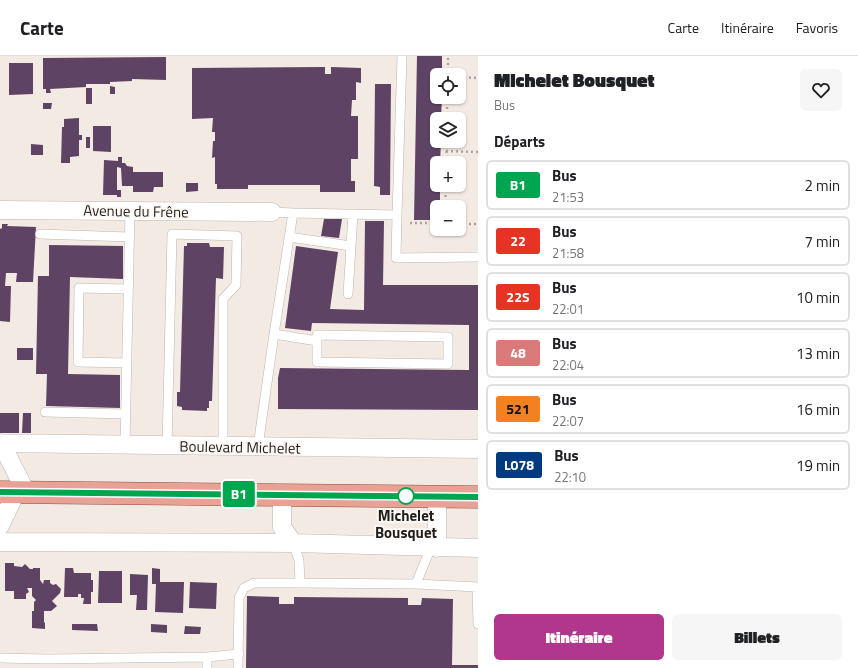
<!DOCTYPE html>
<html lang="fr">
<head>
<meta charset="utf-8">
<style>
  body { margin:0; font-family:"Titillium Web",sans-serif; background:#f6f6f6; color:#202124; height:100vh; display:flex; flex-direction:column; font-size:15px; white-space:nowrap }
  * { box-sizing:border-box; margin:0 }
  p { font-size:13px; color:#757577 }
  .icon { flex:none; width:22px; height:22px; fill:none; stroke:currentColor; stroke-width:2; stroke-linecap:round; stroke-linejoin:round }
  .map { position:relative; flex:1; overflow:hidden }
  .drawer { display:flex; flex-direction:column; background:#fff; width:380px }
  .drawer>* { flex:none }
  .badge { padding:0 8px; border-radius:3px; font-size:14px; line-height:26px }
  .controls { position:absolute; left:430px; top:12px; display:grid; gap:8px }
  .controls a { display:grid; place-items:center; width:36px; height:36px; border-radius:6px; background:#fff; box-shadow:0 1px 3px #0004; font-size:20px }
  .map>.badge { position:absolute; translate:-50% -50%; box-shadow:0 0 0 2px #fff }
  h2 { padding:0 16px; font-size:15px; line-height:36px }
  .round { display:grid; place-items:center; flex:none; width:42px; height:42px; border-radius:6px; background:#f6f6f6 }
  .head { display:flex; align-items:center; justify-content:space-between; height:68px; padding:0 16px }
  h1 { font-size:19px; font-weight:800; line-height:30px }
  .cta { display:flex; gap:8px; margin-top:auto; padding:8px 16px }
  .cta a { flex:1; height:46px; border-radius:6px; background:#b0378b; color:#fff; font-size:16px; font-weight:800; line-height:46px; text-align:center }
  .cta a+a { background:#f6f6f6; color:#202124 }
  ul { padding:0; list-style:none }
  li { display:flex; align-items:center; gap:12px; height:50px; margin:0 8px 6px; padding:0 8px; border:2px solid #e0e0e0; border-radius:6px }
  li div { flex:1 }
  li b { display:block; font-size:15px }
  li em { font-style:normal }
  li .badge { min-width:44px; font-weight:700; text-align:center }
  header { display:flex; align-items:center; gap:24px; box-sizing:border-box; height:56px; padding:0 20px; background:#fff; border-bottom:1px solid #e0e0e0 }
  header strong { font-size:19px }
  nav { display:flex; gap:22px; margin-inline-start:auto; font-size:14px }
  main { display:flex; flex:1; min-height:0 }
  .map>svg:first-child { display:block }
  .building { fill:#5e4365 }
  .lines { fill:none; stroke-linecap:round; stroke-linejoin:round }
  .service-casing { stroke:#bfb6b1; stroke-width:10 }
  .minor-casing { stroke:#bfb6b1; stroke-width:19 }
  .primary-casing { stroke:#974b3c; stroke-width:23 }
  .path { stroke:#a9a29e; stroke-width:2.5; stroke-dasharray:2 3; stroke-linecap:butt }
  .service { stroke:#fff; stroke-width:9 }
  .minor { stroke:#fff; stroke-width:18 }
  .primary { stroke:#e7a295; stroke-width:22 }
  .line-casing { stroke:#fff; stroke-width:9 }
  .line { stroke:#00a550; stroke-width:6 }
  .stop-dot { fill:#fff; stroke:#00a550; stroke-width:2 }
  .labels { text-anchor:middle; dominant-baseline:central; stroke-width:4; stroke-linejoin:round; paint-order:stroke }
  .street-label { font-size:15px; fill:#201d1b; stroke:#fef8f5 }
  .stop-label { font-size:15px; font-weight:bold; fill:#201d1b; stroke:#fef8f5 }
</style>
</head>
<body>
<header>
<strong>Carte</strong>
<nav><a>Carte</a><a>Itinéraire</a><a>Favoris</a></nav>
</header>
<main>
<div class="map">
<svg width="478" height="612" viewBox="0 0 478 612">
  <rect width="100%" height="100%" fill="#f3eae4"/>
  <path class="building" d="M417,0H442V19H437V41H442L441,63H437V85H441L440,107H437V129H440V151H437V164H414Z
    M166,1V24L132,23V25L110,26V28H86V31L50,33L51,37H46V33H43V2Z
    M9,7H33V38L9,39Z
    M325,11V18H331V11L361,12V27L356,26V44H352L351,60H358V103H351V125H355V136H320V129H248V133H217V128H215V101L212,102L213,85H215V76H212L213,62L192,63V12Z
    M375,28H391L390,139H380V131L374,130Z
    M110,30L115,31V38H110Z
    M86,32H92V48H86Z
    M43,47H52L51,53H43Z
    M79,62V79H82V84H79V100L70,101V107H61L62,71H64V63Z
    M93,70H111V96L93,95Z
    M86,81H90V92H86Z
    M31,88L43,89V99H31Z
    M118,101H122V107H125L127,110L133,111V116H163V131H154L153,136H133V130H122L121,112L117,111V134H121V141H117V139H103L104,104L118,105Z
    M186,127H198V135L186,136Z
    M324,163H342L339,182L321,180Z
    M365,165H384L383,229H478V354L278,353V322L280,312L469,314V269L312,267L311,275L285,272L296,190L338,196L330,253L364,254Z
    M2,168H8L7,170L36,171L33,226H16L17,217H6L5,230H11L10,266L0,265V173L2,172Z
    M187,187H209L210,191H224L223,223L216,222L212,345H209V352H207V355L182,354V351L177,350V336H180L184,190H187Z
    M49,189L123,190V223L70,221L68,318L120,319V352L46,350L47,318H36L38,220H49Z
    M17,292H33V304H17Z
    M0,357H19V377H0Z
    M23,357H31V377H22Z
    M5,507H14V510L22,511L25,508L30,513H33V512H40V524L43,528L44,524H50V527L53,529L56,528L61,533L60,537L52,545L57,550L51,555H44V567L45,566V573L32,572V555H34V546L36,544L32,540V532H27L29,536L26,538V543H14V535H5Z
    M65,512H73L74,517H91V524H93V536H91V548H83L84,542H81V538H78V541H64Z
    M152,512L160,513V526H184L183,557L155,556L156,528H152Z
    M99,515H122V547H98Z
    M130,518L148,519L147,554H136L137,539H130Z
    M190,526L217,527L216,553L189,552Z
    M247,540L279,541V548H294V541L408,542V549H421L422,542L453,543L452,609H478V612H246Z
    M72,568H97L98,575L72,574Z
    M151,568L167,569V577L151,576Z
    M185,570L201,571L200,578H184Z"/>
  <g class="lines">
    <g class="service-casing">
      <path id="service" d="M272,156L293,157L274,278
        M293,157L397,159L396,202L478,201
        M397,159L402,0
        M40,178L129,181
        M289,181L351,190
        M348,238L353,158
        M127,307L78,306L79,232L128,233
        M45,356L125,358
        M125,389L130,155
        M167,390L172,178L237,180L236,229L223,243V390
        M258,391L261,369L274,278L317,285V306L448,308V281L317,279V285
        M293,487L299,504L300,527L416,528L431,491
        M416,528L478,531
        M477,531L478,568
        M207,601L239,598
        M0,602L47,603L207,601V612
        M238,612L239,542L244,532L254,527H300"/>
    </g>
    <g class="minor-casing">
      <path id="minor" d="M0,154L272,156
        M0,387L478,393
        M1,387L26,436
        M282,439V471L293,487
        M437,441V492
        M0,470L16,436
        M0,486L293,487L478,492"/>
    </g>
    <g class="primary-casing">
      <path id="primary" d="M0,436L478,441"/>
    </g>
    <path class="path" d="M448,19V0
      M459,21L478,22
      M447,63V41
      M446,95L478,96
      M446,107L447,85
      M445,151L446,129
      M410,167H437
      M459,168H478"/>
    <use href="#service" class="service"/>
    <use href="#minor" class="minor"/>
    <use href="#primary" class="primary"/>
  </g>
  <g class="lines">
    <g class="line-casing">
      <path id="line" d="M0,436L478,441"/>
    </g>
    <use href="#line" class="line"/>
  </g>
  <circle class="stop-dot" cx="406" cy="440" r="8"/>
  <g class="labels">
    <g class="street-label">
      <text transform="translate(136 155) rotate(1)">Avenue du Frêne</text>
      <text transform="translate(240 391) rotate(1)">Boulevard Michelet</text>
    </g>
    <g class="stop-label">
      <text x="406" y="459">Michelet<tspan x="406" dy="17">Bousquet</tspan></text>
    </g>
  </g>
</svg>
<div class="controls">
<a><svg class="icon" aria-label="locate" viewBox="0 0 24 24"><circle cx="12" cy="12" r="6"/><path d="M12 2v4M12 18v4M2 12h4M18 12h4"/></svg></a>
<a><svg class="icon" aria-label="layers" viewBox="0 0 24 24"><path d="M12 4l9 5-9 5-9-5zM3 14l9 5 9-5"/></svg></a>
<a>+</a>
<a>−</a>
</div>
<b class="badge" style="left:239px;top:438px;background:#00a550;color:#fff">B1</b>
</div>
<section class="drawer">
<div class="head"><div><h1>Michelet Bousquet</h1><p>Bus</p></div><a class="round"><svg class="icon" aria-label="heart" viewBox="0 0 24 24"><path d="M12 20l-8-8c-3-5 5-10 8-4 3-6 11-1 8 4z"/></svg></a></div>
<h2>Départs</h2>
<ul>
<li><span class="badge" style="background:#00a550;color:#fff">B1</span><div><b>Bus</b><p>21:53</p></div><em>2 min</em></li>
<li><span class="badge" style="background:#e63323;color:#fff">22</span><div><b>Bus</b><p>21:58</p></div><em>7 min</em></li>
<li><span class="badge" style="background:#e63323;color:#fff">22S</span><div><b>Bus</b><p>22:01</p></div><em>10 min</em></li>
<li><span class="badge" style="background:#d9797a;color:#fff">48</span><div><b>Bus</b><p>22:04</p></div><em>13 min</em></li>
<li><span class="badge" style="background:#f4811f;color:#111">521</span><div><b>Bus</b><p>22:07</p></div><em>16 min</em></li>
<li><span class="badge" style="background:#003b80;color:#fff">L078</span><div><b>Bus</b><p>22:10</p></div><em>19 min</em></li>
</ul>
<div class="cta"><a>Itinéraire</a><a>Billets</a></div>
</section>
</main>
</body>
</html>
